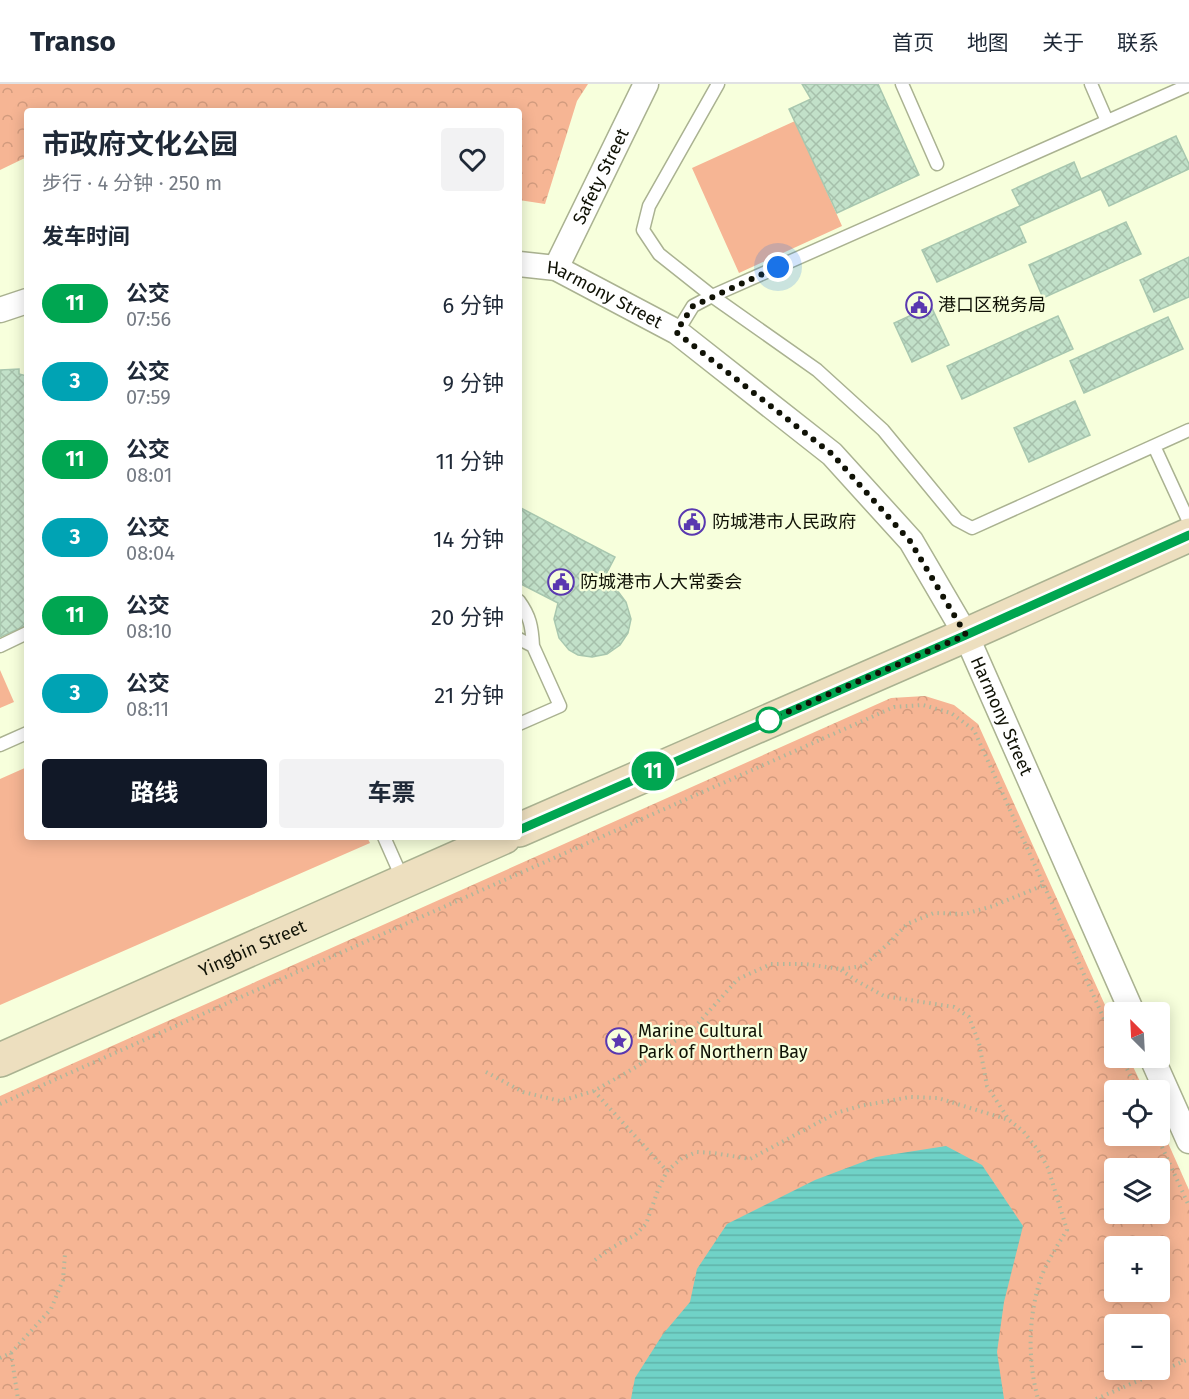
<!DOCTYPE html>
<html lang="zh">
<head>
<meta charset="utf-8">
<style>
  body { margin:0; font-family:"Fira Sans","Noto Sans SC",sans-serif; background:#f2f2f3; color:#1f2937; height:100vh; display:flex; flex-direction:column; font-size:22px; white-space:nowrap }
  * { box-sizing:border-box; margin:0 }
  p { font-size:20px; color:#747a83 }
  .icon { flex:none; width:33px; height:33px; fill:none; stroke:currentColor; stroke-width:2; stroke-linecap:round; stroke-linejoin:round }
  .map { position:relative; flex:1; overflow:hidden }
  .panel { position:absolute; left:24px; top:24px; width:498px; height:732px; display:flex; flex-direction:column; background:#fff; border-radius:6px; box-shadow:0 3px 15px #0003 }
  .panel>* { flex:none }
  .badge { padding:0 12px; border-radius:20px; font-size:21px; line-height:39px }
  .needle { width:39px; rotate:336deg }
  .fabs { position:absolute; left:1104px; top:918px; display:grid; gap:12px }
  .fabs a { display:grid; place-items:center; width:66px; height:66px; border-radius:6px; background:#fff; box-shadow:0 3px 15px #0003; font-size:30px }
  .you { position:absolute; width:30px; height:30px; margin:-15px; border:4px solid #fff; border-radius:50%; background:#1a73e8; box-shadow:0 0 0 9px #1a73e833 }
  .map>.badge { position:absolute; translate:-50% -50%; box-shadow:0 0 0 3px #fff }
  h2 { padding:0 18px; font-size:22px; line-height:54px }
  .round { display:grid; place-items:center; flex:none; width:63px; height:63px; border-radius:6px; background:#f2f2f3 }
  .head { display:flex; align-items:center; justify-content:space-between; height:102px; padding:0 18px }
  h1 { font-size:28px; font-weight:700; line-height:45px }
  .primary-button { display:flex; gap:12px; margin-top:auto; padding:12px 18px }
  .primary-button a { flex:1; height:69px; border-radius:6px; background:#111827; color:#fff; font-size:24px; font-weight:700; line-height:69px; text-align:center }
  .primary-button a+a { background:#f2f2f3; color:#1f2937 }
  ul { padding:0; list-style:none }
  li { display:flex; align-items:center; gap:18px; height:78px; padding:0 18px }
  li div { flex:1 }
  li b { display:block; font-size:22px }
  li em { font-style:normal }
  li .badge { min-width:66px; font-weight:700; text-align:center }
  header { display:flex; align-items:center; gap:36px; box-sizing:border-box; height:84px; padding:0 30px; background:#fff; border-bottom:2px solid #e0e1e3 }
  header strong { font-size:28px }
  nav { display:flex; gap:33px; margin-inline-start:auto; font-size:21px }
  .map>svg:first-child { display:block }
  .grass { fill:#f6b594 }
  .park { fill:url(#park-crowns); fill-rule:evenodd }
  .water { fill:url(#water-rules) }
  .building { fill:url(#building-cross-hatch); stroke:#a8c7af; stroke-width:1.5 }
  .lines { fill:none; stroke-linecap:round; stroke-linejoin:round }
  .lane-casing { stroke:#aab291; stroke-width:15 }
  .street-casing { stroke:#aab291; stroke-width:27 }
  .secondary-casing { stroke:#aab291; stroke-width:36 }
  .path { stroke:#b1b79b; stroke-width:4; stroke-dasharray:1.5 4.5; stroke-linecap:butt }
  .lane { stroke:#fff; stroke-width:12 }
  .street { stroke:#fff; stroke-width:24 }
  .secondary { stroke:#eddfbf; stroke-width:33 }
  .line-casing { stroke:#fff; stroke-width:14 }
  .line { stroke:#00a651; stroke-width:9 }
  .walk { stroke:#101206; stroke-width:6; stroke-dasharray:0 10.8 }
  .stop-dot { fill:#fff; stroke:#00a651; stroke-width:3 }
  .labels { text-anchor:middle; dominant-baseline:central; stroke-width:4.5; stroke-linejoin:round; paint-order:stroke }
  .street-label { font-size:18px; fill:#101206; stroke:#f7ffdc }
  .poi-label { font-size:18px; fill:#101206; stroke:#f7ffdc; text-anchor:start }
</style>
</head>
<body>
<header>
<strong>Transo</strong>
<nav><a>首页</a><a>地图</a><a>关于</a><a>联系</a></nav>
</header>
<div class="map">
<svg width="1189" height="1315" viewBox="0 0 1189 1315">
  <defs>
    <pattern id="park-crowns" width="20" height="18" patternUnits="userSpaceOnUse" patternTransform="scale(1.5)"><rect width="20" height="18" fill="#f6b594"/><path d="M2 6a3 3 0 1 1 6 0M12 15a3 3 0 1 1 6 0" fill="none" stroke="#d29b7e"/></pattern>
    <pattern id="water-rules" width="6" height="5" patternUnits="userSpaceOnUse" patternTransform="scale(1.5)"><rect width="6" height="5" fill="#70d2c7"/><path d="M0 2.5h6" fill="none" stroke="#60b3a9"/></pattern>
    <pattern id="building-cross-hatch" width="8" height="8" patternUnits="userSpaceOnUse" patternTransform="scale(1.5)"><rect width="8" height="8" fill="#c2e1c9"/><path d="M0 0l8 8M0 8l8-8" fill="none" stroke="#a6c0ab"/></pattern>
  </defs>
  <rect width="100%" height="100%" fill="#f7ffdc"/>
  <path class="grass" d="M795,37L842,142L739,189L692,84Z
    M0,586L14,618L0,624Z
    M27,683V753H367L370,759L0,921V695Z"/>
  <path class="park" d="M0,0H588L577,17L545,120L519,116V27H27V73L0,86Z
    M925,612L954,621L978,640L1114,941V974H1129L1144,1006H1114V1052H1160V1041L1189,1106V1315H0V1012L891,614ZM1114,1084H1160V1130H1114ZM1114,1162H1160V1208H1114ZM1114,1240H1160V1286H1114Z"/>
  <path class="water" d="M946,1062L982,1081L1023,1142L1004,1218L997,1268L1004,1315H631L635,1294L663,1250L690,1218L697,1185L727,1140L815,1096L876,1073Z"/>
  <path class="building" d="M802,0H878L919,91L837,129L789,25L811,15Z
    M1176,52L1189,80V85L1109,122L1101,105L1019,142L1026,158L937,198L922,166L1020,122L1012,106L1074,78L1081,95Z
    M1126,138L1141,170L1043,214L1029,181Z
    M1189,173V213L1154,228L1140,196Z
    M931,222L949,261L912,278L894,239Z
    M1058,232L1073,265L962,315L947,282Z
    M1168,233L1183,265L1084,309L1070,277Z
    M19,285V290L27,292V541L0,553V286Z
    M1075,317L1090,351L1029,378L1014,344Z
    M519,423L615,473L602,498L617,506L626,518L631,535L628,549L620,561L607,570L592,573L578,571L569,566L559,554L554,535L558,519L519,499Z"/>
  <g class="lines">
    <g class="lane-casing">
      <path id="lane" d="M718,0L649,122L643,146L659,170L712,212L817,286L883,346L957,436L972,444L1189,346
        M902,0L937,80
        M1091,0L1107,37
        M677,248L693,222L712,212L1189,1
        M1154,362L1189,438
        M519,517C530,532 532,543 533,562
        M519,555L533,562L560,622L519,640
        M0,562L27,549
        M0,661L27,649
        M384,753L403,796"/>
    </g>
    <g class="street-casing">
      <g id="street">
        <path id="s1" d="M519,180L556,184L677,248L832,370L911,457L966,551L1132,928"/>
        <path id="s2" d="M556,184L646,0"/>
        <path d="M0,226L27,217"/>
        <path d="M1152,974L1189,1057"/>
      </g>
    </g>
    <g class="secondary-casing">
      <g id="secondary">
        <path d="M519,746L966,551L1189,451"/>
        <path id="s3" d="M0,976L504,753"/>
      </g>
    </g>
    <path class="path" d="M841,886L857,897L884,912L954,923L969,933L979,959L987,1002L1009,1036
      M1122,974L1137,1006
      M486,988L523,1008L560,1017L594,1007L636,983L693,945L738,895L771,880H806L840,885L863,882L889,859L907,840L934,829L965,830L993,822L1044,801
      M594,1007L667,1087
      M0,1020L894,623L923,621L951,629L974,646L1114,957
      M1157,1052L1189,1122
      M595,1176L613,1163L635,1151L646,1140L658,1106L667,1087L682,1074L697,1068L714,1069L750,1075L836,1029L860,1022L910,1013L938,1014L1009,1036L1023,1047L1038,1066L1048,1084L1067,1146C1057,1162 1044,1182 1039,1200C1028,1237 1028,1278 1038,1315
      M11,1269L18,1315
      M0,1274L11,1269L51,1225L63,1196L65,1170
      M1096,1315L1189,1275"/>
    <use href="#lane" class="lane"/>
    <use href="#street" class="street"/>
    <use href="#secondary" class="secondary"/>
  </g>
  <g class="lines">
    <g class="line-casing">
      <path id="line" d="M519,746L966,551L1189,451"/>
    </g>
    <use href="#line" class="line"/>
    <path class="walk" d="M769,636L966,551L910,457L832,370L676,248L693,222L778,183"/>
  </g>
  <defs>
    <g id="civic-ring" transform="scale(1.35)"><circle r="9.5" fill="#f7ffdc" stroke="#5938b0" stroke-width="1.5"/><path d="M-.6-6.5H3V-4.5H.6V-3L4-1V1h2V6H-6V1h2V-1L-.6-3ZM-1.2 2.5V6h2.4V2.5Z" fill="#5938b0"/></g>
    <g id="sight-ring" transform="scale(1.35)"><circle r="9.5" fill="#f7ffdc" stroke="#5938b0" stroke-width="1.5"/><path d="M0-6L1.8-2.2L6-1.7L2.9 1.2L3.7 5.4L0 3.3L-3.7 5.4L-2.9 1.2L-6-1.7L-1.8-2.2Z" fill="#5938b0"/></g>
  </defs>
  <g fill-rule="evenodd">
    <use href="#civic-ring" x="919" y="221"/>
    <use href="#civic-ring" x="692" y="438"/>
    <use href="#civic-ring" x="561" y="498"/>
    <use href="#sight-ring" x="619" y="957"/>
  </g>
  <circle class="stop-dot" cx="769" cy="636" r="12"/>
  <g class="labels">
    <g class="street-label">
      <text stroke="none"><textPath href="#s2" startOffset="102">Safety Street</textPath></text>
      <text stroke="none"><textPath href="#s1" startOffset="92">Harmony Street</textPath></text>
      <text stroke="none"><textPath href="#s1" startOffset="686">Harmony Street</textPath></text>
      <text stroke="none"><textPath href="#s3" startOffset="276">Yingbin Street</textPath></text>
    </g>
    <g class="poi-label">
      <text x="938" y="221">港口区税务局</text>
      <text x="712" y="438">防城港市人民政府</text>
      <text x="580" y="498">防城港市人大常委会</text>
      <text x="638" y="947">Marine Cultural<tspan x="638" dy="21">Park of Northern Bay</tspan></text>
    </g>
  </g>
</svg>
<div class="fabs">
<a><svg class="needle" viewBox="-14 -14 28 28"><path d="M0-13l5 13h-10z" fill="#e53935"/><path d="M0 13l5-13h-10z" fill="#747a83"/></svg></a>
<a><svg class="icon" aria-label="locate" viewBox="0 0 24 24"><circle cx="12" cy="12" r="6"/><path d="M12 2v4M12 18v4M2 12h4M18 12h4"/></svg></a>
<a><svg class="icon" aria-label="layers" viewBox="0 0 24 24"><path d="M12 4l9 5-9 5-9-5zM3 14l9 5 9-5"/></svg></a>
<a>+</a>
<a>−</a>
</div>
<div class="you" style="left:778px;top:183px"></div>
<b class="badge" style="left:653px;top:687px;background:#00a651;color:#fff">11</b>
<section class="panel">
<div class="head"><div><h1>市政府文化公园</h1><p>步行 · 4 分钟 · 250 m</p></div><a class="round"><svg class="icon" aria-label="heart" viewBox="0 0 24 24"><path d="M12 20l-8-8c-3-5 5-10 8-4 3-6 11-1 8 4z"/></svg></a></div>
<h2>发车时间</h2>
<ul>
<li><span class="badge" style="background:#00a651;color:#fff">11</span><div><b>公交</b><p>07:56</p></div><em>6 分钟</em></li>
<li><span class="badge" style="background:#00a3b4;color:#fff">3</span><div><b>公交</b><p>07:59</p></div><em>9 分钟</em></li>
<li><span class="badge" style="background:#00a651;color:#fff">11</span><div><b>公交</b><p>08:01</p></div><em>11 分钟</em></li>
<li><span class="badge" style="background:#00a3b4;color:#fff">3</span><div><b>公交</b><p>08:04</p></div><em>14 分钟</em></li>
<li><span class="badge" style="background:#00a651;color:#fff">11</span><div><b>公交</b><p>08:10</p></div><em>20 分钟</em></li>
<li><span class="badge" style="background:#00a3b4;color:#fff">3</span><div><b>公交</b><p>08:11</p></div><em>21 分钟</em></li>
</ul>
<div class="primary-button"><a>路线</a><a>车票</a></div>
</section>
</div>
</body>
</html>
